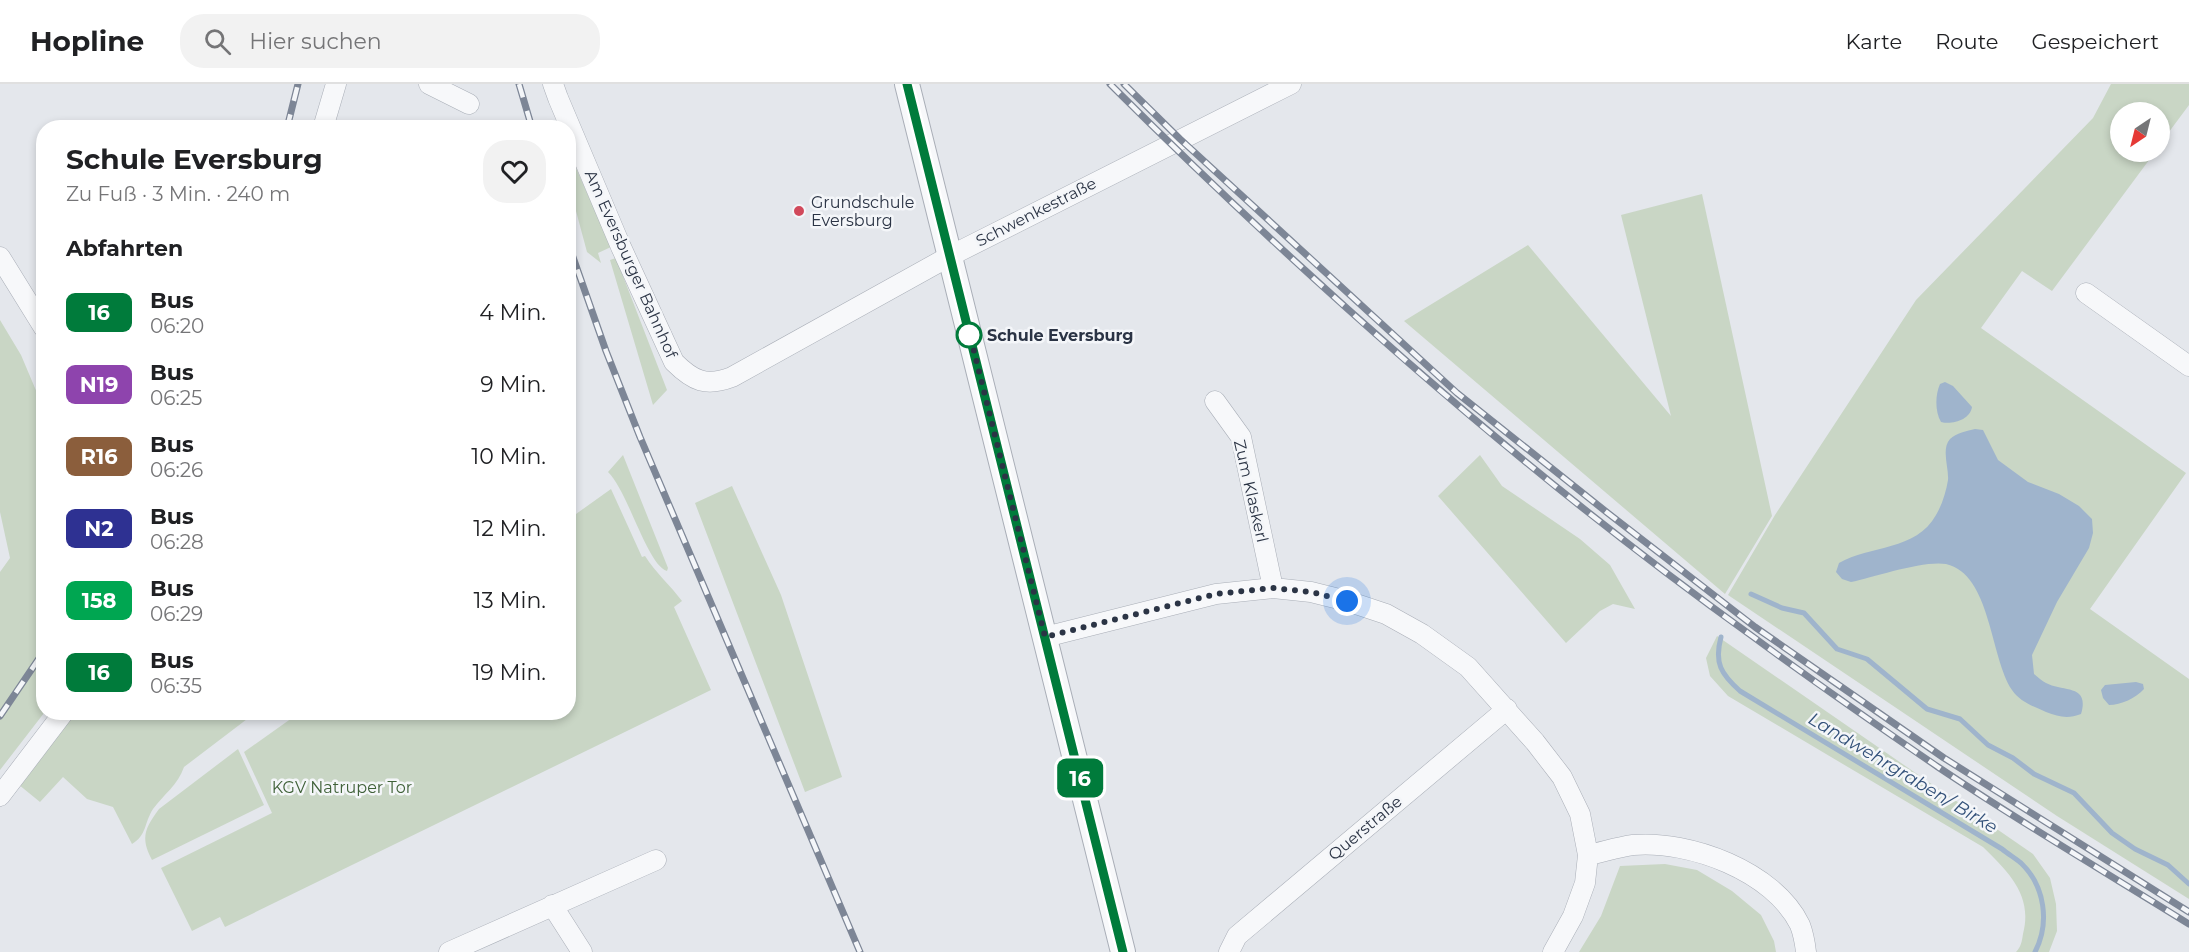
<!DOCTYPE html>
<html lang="de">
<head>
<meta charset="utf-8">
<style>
  body { margin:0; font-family:Montserrat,sans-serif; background:#f2f2f2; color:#202124; height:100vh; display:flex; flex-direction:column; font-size:22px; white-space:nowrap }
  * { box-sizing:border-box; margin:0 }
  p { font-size:20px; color:#757577 }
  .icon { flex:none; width:33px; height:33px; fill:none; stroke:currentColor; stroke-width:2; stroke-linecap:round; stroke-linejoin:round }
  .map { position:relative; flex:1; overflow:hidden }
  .panel { position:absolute; left:36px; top:36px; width:540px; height:600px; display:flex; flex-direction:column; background:#fff; border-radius:24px; box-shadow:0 3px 9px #0003 }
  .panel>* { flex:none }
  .badge { padding:0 12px; border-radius:9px; font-size:21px; line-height:39px }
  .needle { width:39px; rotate:215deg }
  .controls { position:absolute; left:2110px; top:18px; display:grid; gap:12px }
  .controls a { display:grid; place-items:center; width:60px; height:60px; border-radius:50%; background:#fff; box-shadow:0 3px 9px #0003; font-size:30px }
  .you { position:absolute; width:30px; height:30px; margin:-15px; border:4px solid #fff; border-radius:50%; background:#1a73e8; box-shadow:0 0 0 9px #1a73e833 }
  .map>.badge { position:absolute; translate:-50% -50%; box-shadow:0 0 0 3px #fff }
  h2 { padding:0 30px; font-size:22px; line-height:54px }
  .round { display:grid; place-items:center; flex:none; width:63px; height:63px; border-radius:24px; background:#f2f2f2 }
  .headline { display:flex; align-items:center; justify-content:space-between; height:102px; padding:0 30px }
  h1 { font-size:28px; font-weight:700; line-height:45px }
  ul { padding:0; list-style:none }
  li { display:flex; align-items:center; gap:18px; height:72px; padding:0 30px }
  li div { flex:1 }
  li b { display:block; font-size:22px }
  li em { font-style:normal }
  li .badge { min-width:66px; font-weight:700; text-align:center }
  header { display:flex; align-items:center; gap:36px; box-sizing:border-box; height:84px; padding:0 30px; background:#fff; border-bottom:2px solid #e0e0e0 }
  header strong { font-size:28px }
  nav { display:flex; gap:33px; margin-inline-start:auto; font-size:21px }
  .search { width:420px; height:54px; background:#f2f2f2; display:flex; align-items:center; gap:15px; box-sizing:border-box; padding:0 21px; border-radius:24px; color:#757577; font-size:22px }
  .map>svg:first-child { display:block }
  .green { fill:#c9d6c5 }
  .water { fill:#9fb4cc }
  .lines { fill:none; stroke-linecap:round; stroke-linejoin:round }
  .stream { stroke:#9fb4cc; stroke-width:5 }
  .minor-casing { stroke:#a9aeb7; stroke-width:21 }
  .tertiary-casing { stroke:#a9aeb7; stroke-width:26 }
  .minor { stroke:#f7f8fa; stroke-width:20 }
  .tertiary { stroke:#f7f8fa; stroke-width:24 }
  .rail-casing { stroke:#7d8696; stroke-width:7 }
  .rail { stroke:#f4f6f9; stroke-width:4.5; stroke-dasharray:14; stroke-linecap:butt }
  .line-casing { stroke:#fff; stroke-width:14 }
  .line { stroke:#007b3b; stroke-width:9 }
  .walk { stroke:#2b3445; stroke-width:6; stroke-dasharray:0 10.8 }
  .poi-dot { fill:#d1495b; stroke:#f4f6f9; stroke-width:2 }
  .stop-dot { fill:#fff; stroke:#007b3b; stroke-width:3 }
  .labels { text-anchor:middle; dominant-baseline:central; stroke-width:5; stroke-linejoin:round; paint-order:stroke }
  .poi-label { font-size:16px; fill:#2b3445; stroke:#f4f6f9; text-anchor:start }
  .street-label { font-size:16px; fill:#2b3445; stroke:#f4f6f9 }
  .stop-label { font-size:16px; font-weight:bold; fill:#2b3445; stroke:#f4f6f9; text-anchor:start }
  .park-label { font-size:16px; fill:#3f6138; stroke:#f4f6f9 }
  .water-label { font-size:18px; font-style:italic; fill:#34527a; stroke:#f4f6f9 }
</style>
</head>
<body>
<header>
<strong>Hopline</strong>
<div class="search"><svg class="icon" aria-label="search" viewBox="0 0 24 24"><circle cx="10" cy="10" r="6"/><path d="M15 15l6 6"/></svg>Hier suchen</div>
<nav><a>Karte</a><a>Route</a><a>Gespeichert</a></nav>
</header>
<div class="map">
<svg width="2189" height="868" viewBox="0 0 2189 868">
  <rect width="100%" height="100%" fill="#e4e7ec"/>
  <path class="green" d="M2111,0H2189V21L2160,60V28H2121V68H2155L2052,207L2022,187L1981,244L2186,389L2090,525L2189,595V815L2057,732L1728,511L1775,431L1916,216L2093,34Z
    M568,66L611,163L598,169L601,179L587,168L569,101Z
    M1702,110L1772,432L1725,510L1404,237L1528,161L1671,332L1621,131Z
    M616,174L667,306L653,321L610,176Z
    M0,236L21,271L43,323L44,629L0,686V488L10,474L0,428Z
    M623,371L668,484L667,487C647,481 628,407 608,388Z
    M1480,371L1502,402L1580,455L1610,481L1635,525L1613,520L1600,527L1566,559L1438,412Z
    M732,402L781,511L842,693L805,708L695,419Z
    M611,405L642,473L645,472C656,489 670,501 682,517L674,523L711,606L225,843L220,833L192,847L161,784L272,729L244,668L299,629L568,628L569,435Z
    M1717,552L2033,770L2050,794L2056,820L2057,847L2049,868H2016C2021,863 2022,857 2023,850C2033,811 2009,789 1983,763L1728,612L1710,592L1706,574Z
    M64,629H255L184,683C178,701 164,710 153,725C144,739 147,751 132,760L113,723L87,715L63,693L40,718L13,696Z
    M238,665L264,721L152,776C140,754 145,744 159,725Z
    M1665,780L1697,786L1732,807L1761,831L1774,857L1776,868H1579L1601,832L1620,782Z"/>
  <path class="water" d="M1945,298L1953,302L1972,323C1970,336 1952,341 1941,338C1935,328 1935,311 1940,300Z
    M1975,345L1983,346L1998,376L2028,398L2059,410L2079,422L2092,435L2093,449L2089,464L2057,518L2032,571L2034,590C2038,593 2042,597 2046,599C2063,608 2090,600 2081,630C2068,635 2059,633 2046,628C2033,622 2020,618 2012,606C1990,573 1991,490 1946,480C1924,476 1874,493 1851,498L1842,495L1836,488L1839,479C1870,461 1916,467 1936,431C1942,421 1946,408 1948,396C1949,384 1941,365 1950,355C1956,349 1967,347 1975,345Z
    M2136,598L2143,600L2144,605C2136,614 2121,621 2109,621L2103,614L2101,606L2105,601Z"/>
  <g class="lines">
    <path class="stream" d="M1751,510L1782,524L1804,529L1837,565L1867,575L1927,625L1960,635L1988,661L2013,674L2034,690L2074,709L2112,749L2135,765L2168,781L2189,800
      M1721,553C1714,579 1721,590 1740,607L2002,765C2008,770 2015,774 2021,779C2045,802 2050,839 2035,868"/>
    <g class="minor-casing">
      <path id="minor" d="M429,0L469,20
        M553,0L558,14L621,163L674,278C693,297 706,303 732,293L950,172L1291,0
        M323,44L336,0
        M0,173L44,244
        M2086,209L2189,282
        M1215,317L1241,353L1273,504
        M1045,553L1216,510L1273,504L1311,508L1347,517L1386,530L1422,550L1468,583L1535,658L1562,693L1580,730L1588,771L1585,799L1573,832L1553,868
        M0,712L64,628
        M1588,771C1603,768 1618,763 1633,761C1689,756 1774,787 1800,841C1803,849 1805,859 1806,868
        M552,821L582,868
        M449,868L656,776
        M1229,868L1237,852L1507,625"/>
    </g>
    <g class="tertiary-casing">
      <path id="tertiary" d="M907,0L1123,868"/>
    </g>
    <use href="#minor" class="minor"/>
    <use href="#tertiary" class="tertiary"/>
    <g class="rail-casing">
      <path id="rail" d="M519,0L532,44
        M1110,0C1310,199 1522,387 1752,552C1813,597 1875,640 1938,683C2020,738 2105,788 2189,840
        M1124,0L1180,55L1457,309L1609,430L1755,543L1879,629L1944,674L2189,828
        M287,44L298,0
        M568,159L606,267L640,353L860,868
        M0,632L44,567"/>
    </g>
    <use href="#rail" class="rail"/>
  </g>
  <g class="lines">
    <g class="line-casing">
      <path id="line" d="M907,0L1123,868"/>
    </g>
    <use href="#line" class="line"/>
    <path class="walk" d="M969,251L968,243L1045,553L1216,510L1273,504L1311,508L1347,517"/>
  </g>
  <circle class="poi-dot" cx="799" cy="127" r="6"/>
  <circle class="stop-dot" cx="969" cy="251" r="12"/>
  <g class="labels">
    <g class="poi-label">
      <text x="811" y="118">Grundschule<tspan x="811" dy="18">Eversburg</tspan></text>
    </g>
    <g class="street-label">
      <text transform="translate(1036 128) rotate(-27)">Schwenkestraße</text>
      <text transform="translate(631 180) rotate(66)">Am Eversburger Bahnhof</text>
      <text transform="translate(1251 407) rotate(77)">Zum Klaskerl</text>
      <text transform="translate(1365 744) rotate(-40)">Querstraße</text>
    </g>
    <g class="stop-label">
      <text x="987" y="251">Schule Eversburg</text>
    </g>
    <g class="park-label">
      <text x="342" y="703">KGV Natruper Tor</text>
    </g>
    <g class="water-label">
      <text transform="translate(1903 689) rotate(31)">Landwehrgraben/ Birke</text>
    </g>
  </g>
</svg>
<div class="controls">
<a><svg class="needle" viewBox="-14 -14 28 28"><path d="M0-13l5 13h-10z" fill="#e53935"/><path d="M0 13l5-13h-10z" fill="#757577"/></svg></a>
</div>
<div class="you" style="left:1347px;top:517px"></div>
<b class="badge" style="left:1080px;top:694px;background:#007b3b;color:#fff">16</b>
<section class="panel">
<div class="headline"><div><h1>Schule Eversburg</h1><p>Zu Fuß · 3 Min. · 240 m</p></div><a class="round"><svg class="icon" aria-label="heart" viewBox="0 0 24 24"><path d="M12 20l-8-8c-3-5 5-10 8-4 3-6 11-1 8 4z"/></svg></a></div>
<h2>Abfahrten</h2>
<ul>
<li><span class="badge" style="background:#007b3b;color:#fff">16</span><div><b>Bus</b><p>06:20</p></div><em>4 Min.</em></li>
<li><span class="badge" style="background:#8e44ad;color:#fff">N19</span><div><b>Bus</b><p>06:25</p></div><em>9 Min.</em></li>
<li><span class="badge" style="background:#8b5e3c;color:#fff">R16</span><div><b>Bus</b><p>06:26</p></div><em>10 Min.</em></li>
<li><span class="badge" style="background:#2e3192;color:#fff">N2</span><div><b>Bus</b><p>06:28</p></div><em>12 Min.</em></li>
<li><span class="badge" style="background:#00a651;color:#fff">158</span><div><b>Bus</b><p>06:29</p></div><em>13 Min.</em></li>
<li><span class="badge" style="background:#007b3b;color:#fff">16</span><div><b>Bus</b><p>06:35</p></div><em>19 Min.</em></li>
</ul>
</section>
</div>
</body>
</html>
